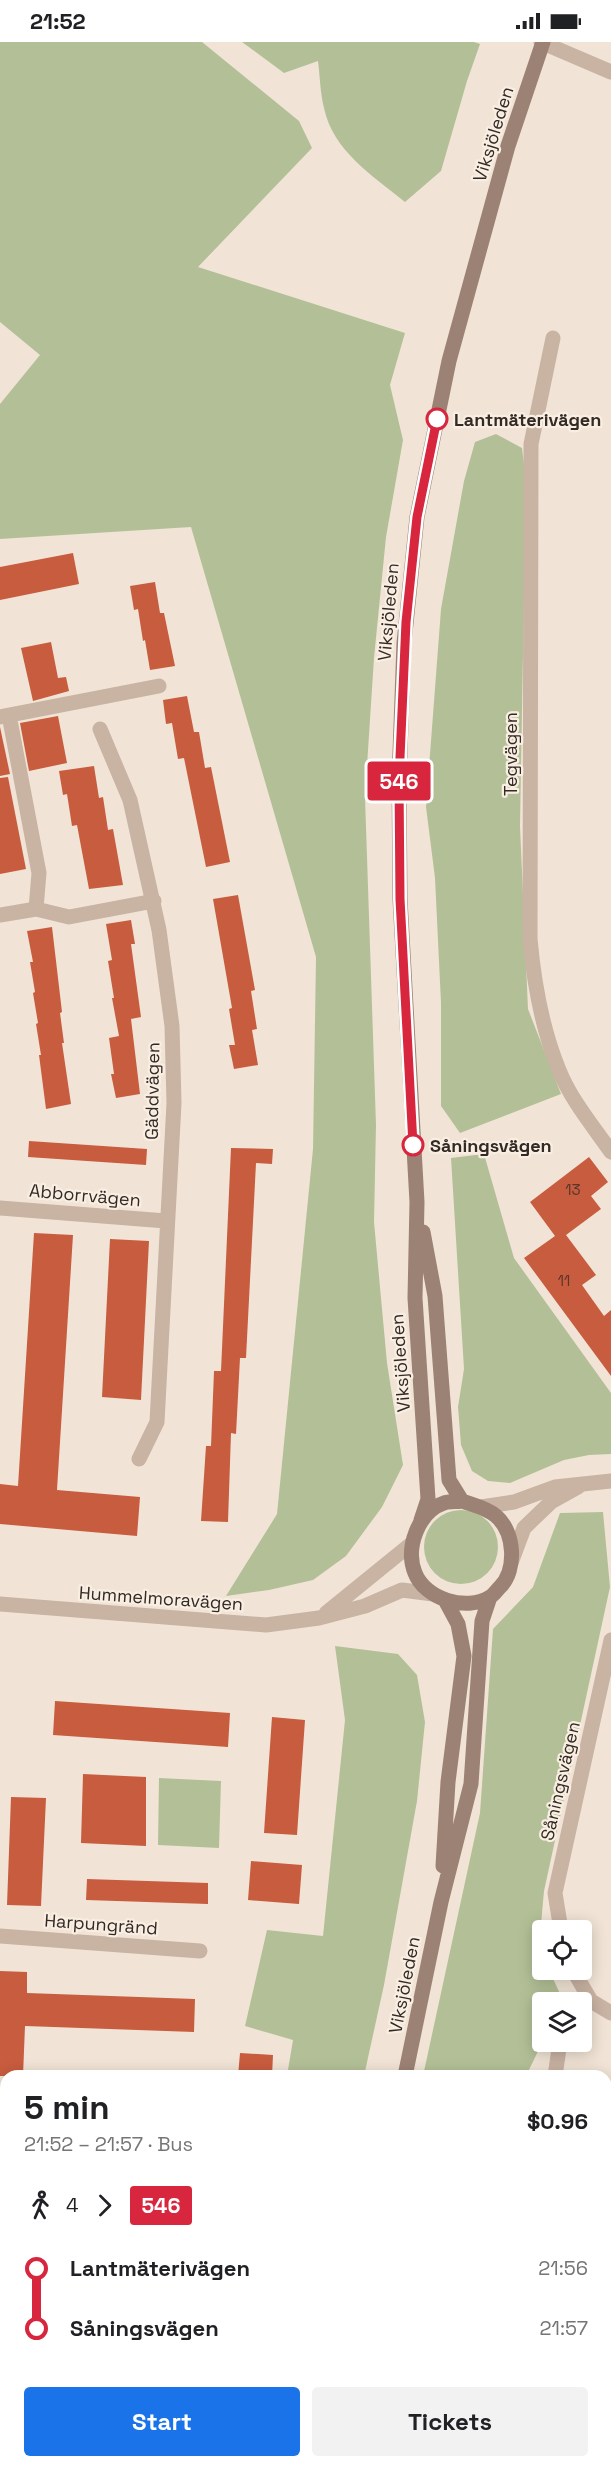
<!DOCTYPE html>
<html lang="en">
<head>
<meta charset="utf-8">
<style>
  body { margin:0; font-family:"Space Grotesk",sans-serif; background:#f2f2f2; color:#202124; height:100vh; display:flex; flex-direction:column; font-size:22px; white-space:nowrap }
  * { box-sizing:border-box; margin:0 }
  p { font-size:20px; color:#757577 }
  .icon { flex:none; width:33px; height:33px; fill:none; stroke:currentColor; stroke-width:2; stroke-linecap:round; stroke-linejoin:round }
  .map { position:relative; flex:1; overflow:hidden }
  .drawer { position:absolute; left:0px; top:2028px; width:612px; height:398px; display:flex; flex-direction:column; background:#fff; border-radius:18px 18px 0 0; box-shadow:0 3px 15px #0003 }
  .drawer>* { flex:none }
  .badge { padding:0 12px; border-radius:4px; font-size:21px; line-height:39px }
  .fabs { position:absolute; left:532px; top:1878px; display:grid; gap:12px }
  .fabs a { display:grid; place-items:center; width:60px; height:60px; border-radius:6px; background:#fff; box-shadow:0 3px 15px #0003; font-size:30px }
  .map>.badge { position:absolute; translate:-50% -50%; box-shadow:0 0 0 3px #fff }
  .legs { display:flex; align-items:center; gap:9px; height:66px; padding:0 24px; font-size:20px }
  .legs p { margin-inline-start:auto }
  .summary { display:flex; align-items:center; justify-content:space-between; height:102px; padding:0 24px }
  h1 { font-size:33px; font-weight:700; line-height:45px }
  .cta { display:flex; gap:12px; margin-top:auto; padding:12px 24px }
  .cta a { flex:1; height:69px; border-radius:6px; background:#1a73e8; color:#fff; font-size:24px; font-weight:700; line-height:69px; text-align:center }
  .cta a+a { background:#f2f2f2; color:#202124 }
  ul { padding:0 24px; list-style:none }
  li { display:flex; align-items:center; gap:21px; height:60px; font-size:22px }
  li i { display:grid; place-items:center; width:9px; height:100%; margin:0 8px; background:currentColor }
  li i::after { content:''; width:15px; height:15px; margin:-8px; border:4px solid; border-radius:50%; background:#fff }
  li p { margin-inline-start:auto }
  li:first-child i { background:linear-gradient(#0000 50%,currentColor 0) }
  li:last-child i { background:linear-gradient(currentColor 50%,#0000 0) }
  .status { display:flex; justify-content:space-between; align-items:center; height:42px; padding:0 30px; background:#fff; direction:ltr }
  .status svg { height:16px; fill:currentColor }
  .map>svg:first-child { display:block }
  .green { fill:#b3c097 }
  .building { fill:#c85c3e }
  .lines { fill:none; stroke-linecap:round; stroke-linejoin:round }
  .minor { stroke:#c9b3a3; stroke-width:15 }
  .tertiary { stroke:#c9b3a3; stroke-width:15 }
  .secondary { stroke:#9c8274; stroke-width:15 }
  .line-1-casing { stroke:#fff; stroke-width:14 }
  .line-1 { stroke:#d7263d; stroke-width:9 }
  .stop-1-dot { fill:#fff; stroke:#d7263d; stroke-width:3 }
  .labels { text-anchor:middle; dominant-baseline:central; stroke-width:4.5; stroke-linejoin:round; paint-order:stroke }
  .number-label { font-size:15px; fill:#58362b }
  .street-label { font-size:18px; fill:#332925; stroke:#f9eee2 }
  .stop-label { font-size:18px; font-weight:bold; fill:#332925; stroke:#f9eee2; text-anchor:start }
</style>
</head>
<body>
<div class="status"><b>21:52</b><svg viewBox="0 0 49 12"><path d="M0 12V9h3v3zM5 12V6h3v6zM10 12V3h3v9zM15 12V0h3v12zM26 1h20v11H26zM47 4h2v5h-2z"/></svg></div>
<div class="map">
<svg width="611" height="2425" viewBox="0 0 611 2425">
  <rect width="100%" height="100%" fill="#f1e4d6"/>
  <path class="green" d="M0,0H202L299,79L312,106L198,225L405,291L390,343L403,398L386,495L374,616L365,755L376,1083L374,1180L387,1321L403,1423L382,1465L346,1514L313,1538L269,1548L226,1554L277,1472L313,1107L316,915L191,485L0,497V362L40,313L0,280Z
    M242,0H474L480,2L467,39L441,129L405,160C372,133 333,109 324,66C320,50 320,34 318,19L284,31Z
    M496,392L522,406L526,439L520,784L528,967L561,1052L460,1091L441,1064V961L435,836L426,765L441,567L464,439L475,400Z
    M484,1112L514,1216L611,1351V1412L589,1413L564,1418L510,1441L488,1439L472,1429L461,1403L458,1365L464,1327L451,1116Z
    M424 1505a37 37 0 1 1 74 0a37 37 0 1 1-74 0Z
    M603,1470L610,1545L544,1849L539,1905L543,1914V1928H549L562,1956L560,1960H543V1999L526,2034H423L480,1771L493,1587L533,1545L560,1471Z
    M335,1604L398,1612L417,1633L425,1680L417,1759L384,1943L364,2034H287L293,1998L245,1984L267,1888L323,1894L345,1678Z
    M159,1736L221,1739L219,1806L158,1803Z
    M340,2420H469L470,2425H339Z"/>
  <path class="building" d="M73,511L79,542L0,558V525Z
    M155,540L160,571H164L175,624L150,628L145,598L143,599L138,567L134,568L130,544Z
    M51,600L58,636L66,635L69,649L33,659L21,606Z
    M187,654L194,690H199L205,726L211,725L230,820L206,825L184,716L178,717L172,681L166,682L163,658Z
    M58,674L67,721L29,729L20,681Z
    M0,685L10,732L0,734Z
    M94,724L99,756L103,755L108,788L113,787L123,843L89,847L77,783L72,784L67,752L63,753L59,729Z
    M8,735L26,827L0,832V736Z
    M238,853L255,948L251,949L257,987L252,988L258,1023L234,1027L229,1003H235L229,967L232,966L213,857Z
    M131,878L135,902H131L141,975L131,977L140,1052L116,1056L111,1032H114L109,996L119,994L112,956H114L108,919L112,918L106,882Z
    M52,885L62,970L60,971L64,1001H62L71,1062L46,1067L39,1013H41L36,982L38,981L33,951L35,950L30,920H33L27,889Z
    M29,1099L147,1107L146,1123L28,1115Z
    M231,1106L273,1107L272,1122L256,1121L246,1316H240L236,1392L231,1391L228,1480L201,1479L206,1404H211L214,1329H221Z
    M589,1115L608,1140L591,1154L601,1167L566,1193L596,1233L582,1243L604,1274L611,1268V1334L524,1216L555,1194L530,1160Z
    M34,1191L73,1193L57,1448L140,1455L137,1494L0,1482V1442L18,1444Z
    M110,1197L149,1199L141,1358L102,1355Z
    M55,1659L230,1671L228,1705L53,1693Z
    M272,1675L305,1678L297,1793L264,1791Z
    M83,1732L146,1735V1804L81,1801Z
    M11,1755L46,1756L41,1864L7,1863Z
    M251,1819L302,1823L299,1862L248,1858Z
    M87,1837L208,1841V1862L86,1858Z
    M0,1929L27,1930V1951L195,1957L194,1990L25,1984L23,2034H0Z
    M240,2011L273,2013L272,2034H238Z"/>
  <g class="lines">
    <path class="minor" d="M541,0L611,30
      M553,296L531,402L530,897C534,941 542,987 559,1028C571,1058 593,1084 611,1110
      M0,675L159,644
      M100,687L130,758L159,888L172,984L174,1061L157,1380L139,1417
      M36,867L69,875L154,859
      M0,873L36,867L39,831L9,673
      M0,1166L166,1179
      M481,1465L514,1460L555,1445L611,1439
      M512,1518L524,1486L551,1460L578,1445
      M561,1888L555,1851L611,1598
      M0,1894L200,1909
      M573,1928L591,1959L611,1971
      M555,2034L560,2000
      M0,2197L6,2198"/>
    <path class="tertiary" d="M0,1562L266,1583L319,1576L365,1564L402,1548L433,1552
      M326,1571L411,1502"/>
    <path class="secondary" d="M423,1190L435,1254L449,1438L462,1459
      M462,1459C473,1463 487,1466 496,1474C515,1490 517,1528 500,1545C497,1548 494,1553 490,1555C466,1570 425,1557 415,1531C405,1506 418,1470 444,1461C449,1459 456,1460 462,1459Z
      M421,1478L428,1457L415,1256L417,1160L400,857L399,738L404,601L417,475L449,319L508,104L543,0
      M443,1824L448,1740L464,1614L458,1582L445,1558
      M405,2034L441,1860L471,1742L482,1579L490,1555
      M317,2425L318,2420"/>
  </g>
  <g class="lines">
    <g class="line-1-casing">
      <path id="line-1" d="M413,1103L400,857L399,738L406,580L417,475L437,377"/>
    </g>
    <use href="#line-1" class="line-1"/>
  </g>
  <g class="stop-1-dot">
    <circle cx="437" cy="377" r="10"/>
    <circle cx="413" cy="1103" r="10"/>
  </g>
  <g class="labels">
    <g class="number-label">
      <text x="573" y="1147">13</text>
      <text x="564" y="1238">11</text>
    </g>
    <g class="street-label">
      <text transform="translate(493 92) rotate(-73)">Viksjöleden</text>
      <text transform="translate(388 570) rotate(-85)">Viksjöleden</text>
      <text transform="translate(510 712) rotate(-90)">Tegvägen</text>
      <text transform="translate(152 1049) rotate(-89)">Gäddvägen</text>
      <text transform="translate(85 1153) rotate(5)">Abborrvägen</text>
      <text transform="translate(400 1321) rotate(-94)">Viksjöleden</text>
      <text transform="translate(161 1556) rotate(4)">Hummelmoravägen</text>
      <text transform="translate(560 1739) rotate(-77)">Såningsvägen</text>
      <text transform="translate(101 1882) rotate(4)">Harpungränd</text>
      <text transform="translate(404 1943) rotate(-79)">Viksjöleden</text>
    </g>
    <g class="stop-label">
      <text x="454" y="377">Lantmäterivägen</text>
      <text x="430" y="1103">Såningsvägen</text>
    </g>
  </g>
</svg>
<div class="fabs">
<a><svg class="icon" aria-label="locate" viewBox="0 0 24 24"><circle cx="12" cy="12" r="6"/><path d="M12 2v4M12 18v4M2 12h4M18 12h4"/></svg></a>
<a><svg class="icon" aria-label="layers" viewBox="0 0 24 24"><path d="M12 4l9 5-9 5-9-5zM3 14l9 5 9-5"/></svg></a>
</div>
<b class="badge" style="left:399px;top:739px;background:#d7263d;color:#fff">546</b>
<section class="drawer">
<div class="summary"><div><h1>5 min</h1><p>21:52 – 21:57 · Bus</p></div><b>$0.96</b></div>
<div class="legs"><svg class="icon" aria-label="walk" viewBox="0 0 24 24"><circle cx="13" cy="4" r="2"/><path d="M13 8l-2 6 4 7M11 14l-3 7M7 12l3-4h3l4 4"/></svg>4<svg class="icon" aria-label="forward" viewBox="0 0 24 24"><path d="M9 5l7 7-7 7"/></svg><b class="badge" style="background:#d7263d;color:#fff">546</b></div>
<ul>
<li><i style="color:#d7263d"></i><b>Lantmäterivägen</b><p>21:56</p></li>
<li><i style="color:#d7263d"></i><b>Såningsvägen</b><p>21:57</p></li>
</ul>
<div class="cta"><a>Start</a><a>Tickets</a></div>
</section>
</div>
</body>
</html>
